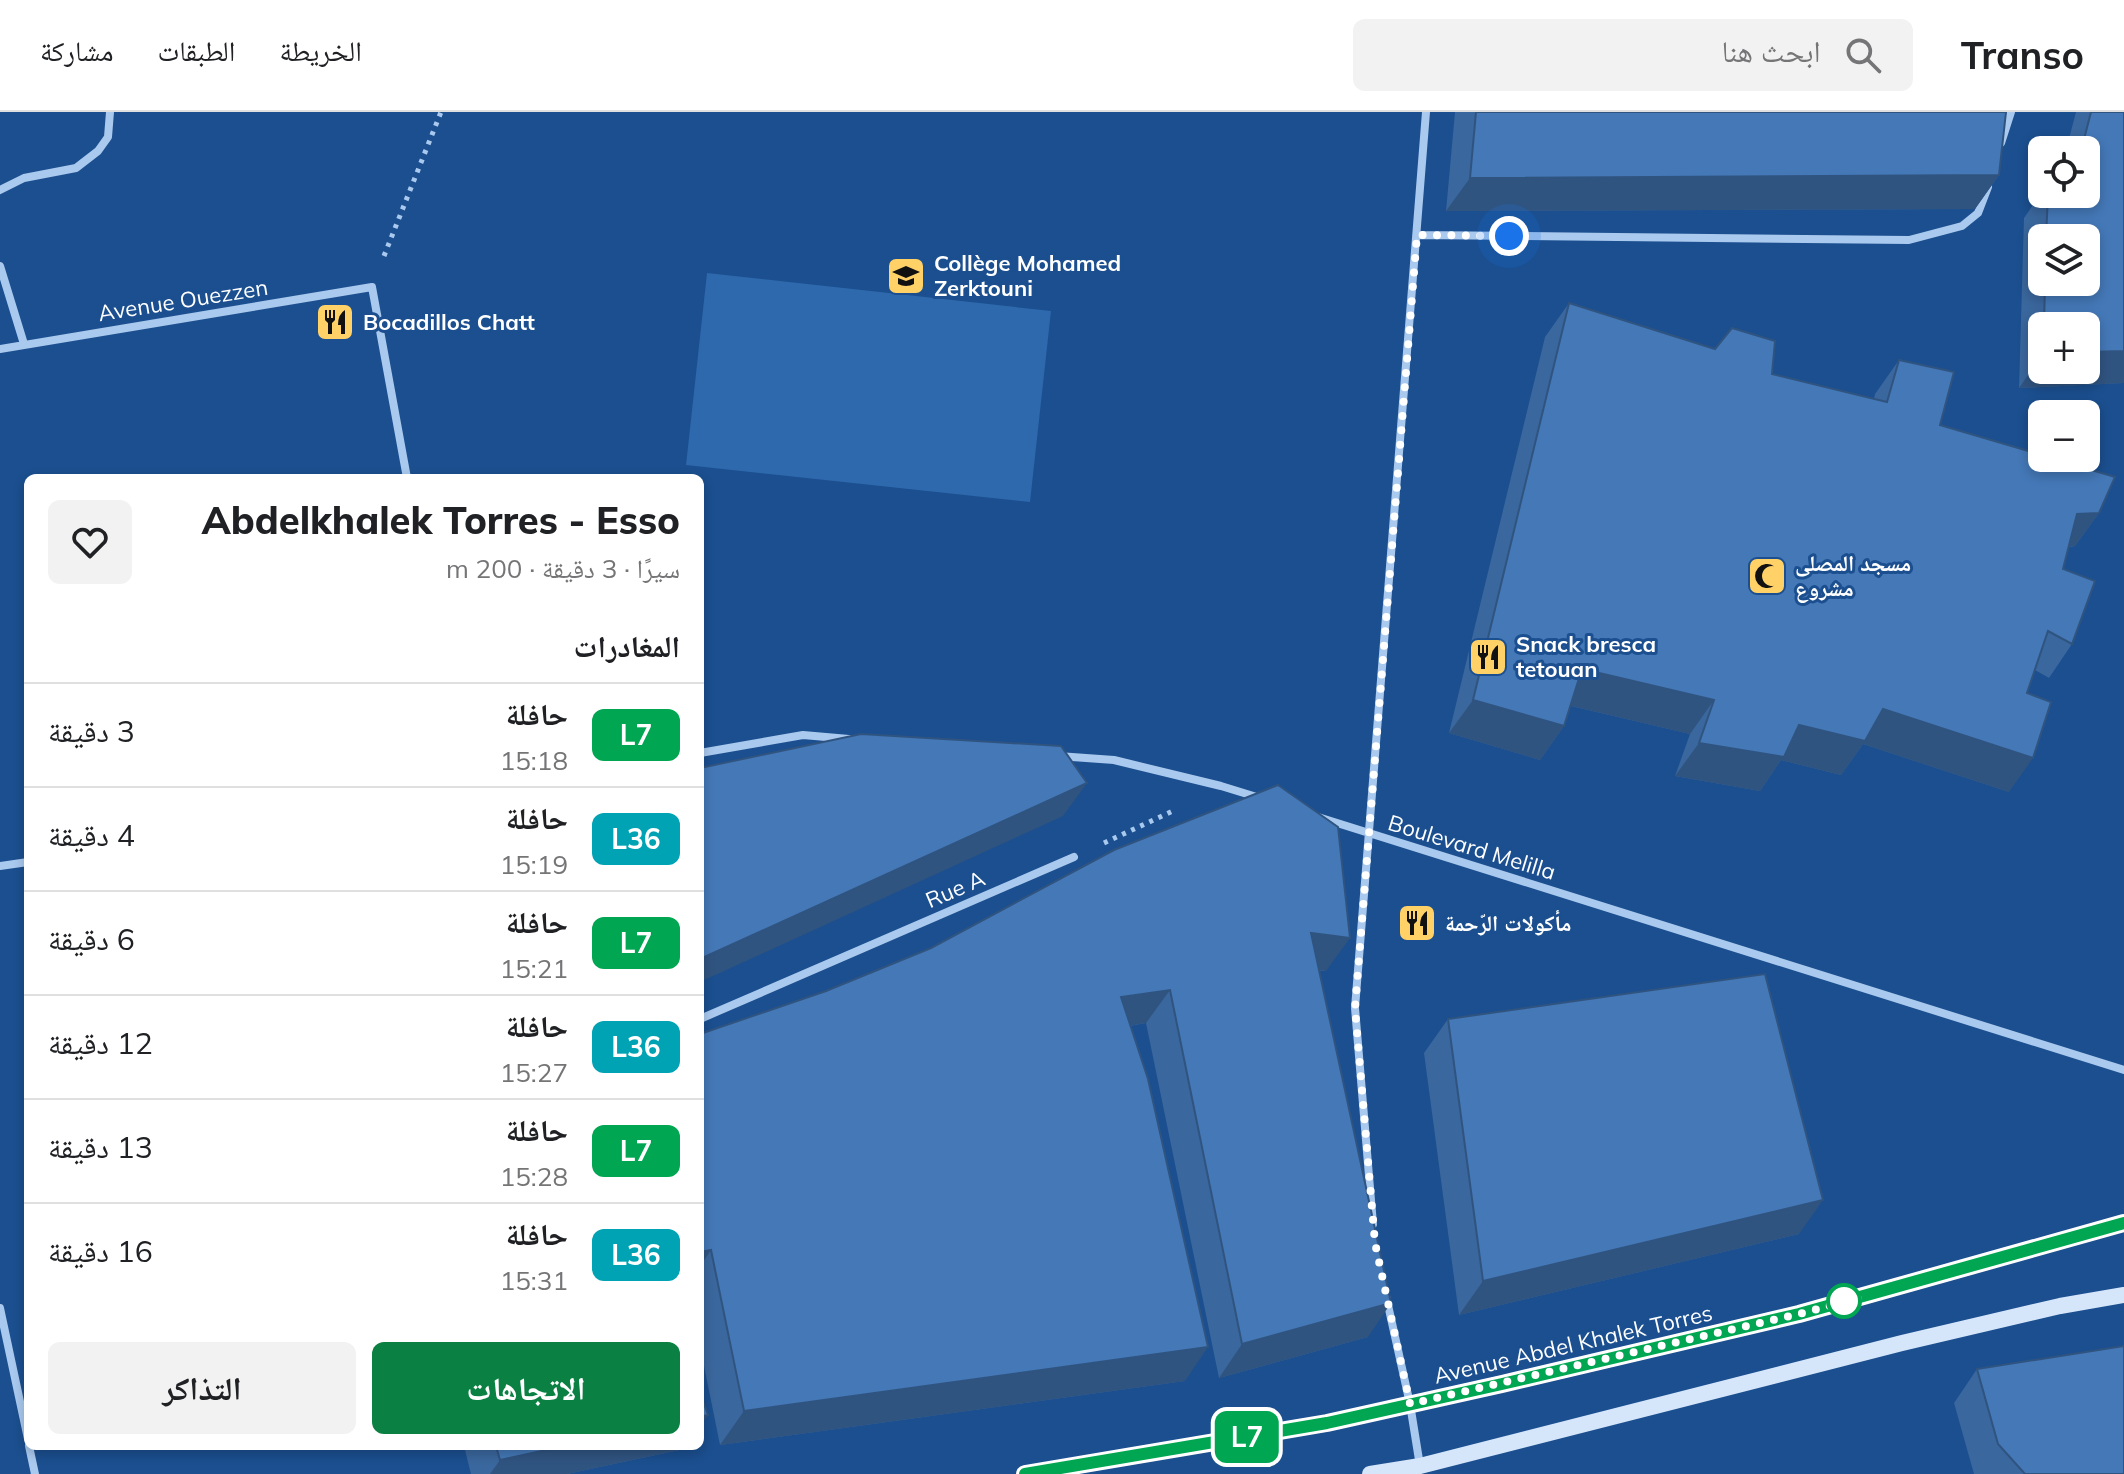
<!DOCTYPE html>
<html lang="ar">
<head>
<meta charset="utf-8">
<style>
  body { margin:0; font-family:Mulish,"Noto Naskh Arabic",sans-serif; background:#f2f2f2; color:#202124; direction:rtl; height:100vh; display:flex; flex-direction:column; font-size:30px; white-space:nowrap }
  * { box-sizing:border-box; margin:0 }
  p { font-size:26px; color:#757577 }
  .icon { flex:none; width:44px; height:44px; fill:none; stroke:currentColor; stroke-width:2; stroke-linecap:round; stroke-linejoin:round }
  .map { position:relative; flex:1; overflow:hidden; direction:ltr }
  .details { position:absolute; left:24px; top:362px; width:680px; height:976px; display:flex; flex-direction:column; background:#fff; border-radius:12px; box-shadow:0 4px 12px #0003; direction:rtl }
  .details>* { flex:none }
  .badge { padding:0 16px; border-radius:12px; font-size:28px; line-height:52px }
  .controls { position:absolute; left:2028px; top:24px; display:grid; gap:16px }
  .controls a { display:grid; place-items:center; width:72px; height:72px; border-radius:12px; background:#fff; box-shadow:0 4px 12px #0003; font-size:40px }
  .you { position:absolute; width:40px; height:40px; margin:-20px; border:6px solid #fff; border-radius:50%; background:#1a73e8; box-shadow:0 0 0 12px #1a73e833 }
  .map>.badge { position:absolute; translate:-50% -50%; box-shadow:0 0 0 4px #fff }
  h2 { padding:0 24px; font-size:30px; line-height:72px }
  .round { display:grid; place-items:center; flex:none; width:84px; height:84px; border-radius:12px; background:#f2f2f2 }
  .summary { display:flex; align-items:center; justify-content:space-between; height:136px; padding:0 24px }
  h1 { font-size:38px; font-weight:800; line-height:60px }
  .button { display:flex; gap:16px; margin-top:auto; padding:16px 24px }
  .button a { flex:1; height:92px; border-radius:12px; background:#0b8043; color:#fff; font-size:32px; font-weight:800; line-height:92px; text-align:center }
  .button a+a { background:#f2f2f2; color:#202124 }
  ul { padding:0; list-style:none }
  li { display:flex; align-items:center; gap:24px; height:104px; padding:0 24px; border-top:2px solid #e0e0e0 }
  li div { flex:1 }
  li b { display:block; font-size:30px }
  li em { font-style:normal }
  li .badge { min-width:88px; font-weight:700; text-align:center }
  header { display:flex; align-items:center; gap:48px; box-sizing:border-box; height:112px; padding:0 40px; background:#fff; border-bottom:2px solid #e0e0e0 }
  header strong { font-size:38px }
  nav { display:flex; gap:44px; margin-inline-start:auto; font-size:28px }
  .search { width:560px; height:72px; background:#f2f2f2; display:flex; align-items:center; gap:20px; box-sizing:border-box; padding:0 28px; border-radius:12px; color:#757577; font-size:30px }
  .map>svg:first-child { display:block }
  .green { fill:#2e69ad }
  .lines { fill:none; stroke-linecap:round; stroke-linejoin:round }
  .path { stroke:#a9c9ee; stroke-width:5; stroke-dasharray:4 6; stroke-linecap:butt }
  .street { stroke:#a9c9ee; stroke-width:8 }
  .secondary { stroke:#d6e6fa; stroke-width:16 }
  .wall { fill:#3a679d; fill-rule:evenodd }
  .shaded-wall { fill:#305480 }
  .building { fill:#4478b7; stroke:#305480; stroke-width:2 }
  .line-casing { stroke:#fff; stroke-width:18 }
  .line { stroke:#00a651; stroke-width:12 }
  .walk { stroke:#fff; stroke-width:8; stroke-dasharray:0 14.4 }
  .stop-dot { fill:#fff; stroke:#00a651; stroke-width:4 }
  .labels { text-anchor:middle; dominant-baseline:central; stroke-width:6; stroke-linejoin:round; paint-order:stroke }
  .poi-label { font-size:22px; font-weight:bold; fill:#fff; stroke:#1b4f8f; text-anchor:start }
  .street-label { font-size:22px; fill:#fff; stroke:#1b4f8f }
</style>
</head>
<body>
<header>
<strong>Transo</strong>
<div class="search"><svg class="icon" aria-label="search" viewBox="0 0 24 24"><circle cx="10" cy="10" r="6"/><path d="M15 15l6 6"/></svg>ابحث هنا</div>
<nav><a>الخريطة</a><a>الطبقات</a><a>مشاركة</a></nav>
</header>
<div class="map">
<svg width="2124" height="1362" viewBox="0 0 2124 1362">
  <rect width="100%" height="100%" fill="#1b4f8f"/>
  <path class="green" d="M707,161L1051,199L1030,390L686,353Z"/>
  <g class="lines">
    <path class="path" d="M384,144L441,0
      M1104,731L1175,698"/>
    <path class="street" d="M2001,31L2011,0
      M0,78L24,66L76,56L98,39L108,25L110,0
      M1417,123L1909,128L1962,114L1978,101L1988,75
      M0,154L24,232
      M0,237L372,175L407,366
      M700,641L803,623L849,627
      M1058,644L1114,648L1221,674L1260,686
      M1318,705L2124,958
      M0,754L28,750
      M700,907L1074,745
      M1373,1112L1355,896L1426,0
      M1386,1184L1410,1292L1420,1354
      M0,1196L28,1327
      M29,1334L35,1362"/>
    <path class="secondary" d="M1025,1362L1327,1311L1563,1258L1799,1202L2124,1111
      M1370,1362L1420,1354L1902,1231L2060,1194L2124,1183"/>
  </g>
  <path class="wall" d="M1455,0H2006L1999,63L1975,97L1446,99Z
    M2076,0H2124V271L2019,276L2024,106L2042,80V82H2086V38H2066ZM2042,126H2086V170H2042ZM2042,214H2086L2042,258Z
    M1569,191L1715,237L1772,262L1874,287L1875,282L1899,248L1940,313L2099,401L2075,434L2069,435L2063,457L2072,532L2049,566L2035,558L2027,581L2009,680L1863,632L1841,663L1781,648L1760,679L1675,664L1690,622L1571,594L1564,614L1540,648L1449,621L1545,225Z
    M1114,738L1326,859H1319L1368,1225L1219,1266L1146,911L1130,914L1185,1269L720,1333L700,1234V922L826,879L931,836Z
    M1448,907L1799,1122L1459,1203L1424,941Z
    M1977,1257L2124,1362H1974L1954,1291Z
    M464,1334H686L684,1337L567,1362H471Z"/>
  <path class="shaded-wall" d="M1999,63L1975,97L1446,99L1470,66Z
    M2124,239V271L2019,276L2042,243V258H2086V240Z
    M2099,401L2075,434L2054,436L2077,402Z
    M1582,557L1714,588L1690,622L1559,591Z
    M1473,588L1564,614L1540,648L1449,621Z
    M1883,597L2033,646L2009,680L1863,632L1841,663L1781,648L1760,679L1675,664L1699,631L1799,613Z
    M1087,671L1063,704L700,870V847Z
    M1311,821L1350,826L1326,859L1287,855Z
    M1170,878L1146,911L1097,919L1121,885Z
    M1823,1088L1799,1122L1459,1203L1483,1169Z
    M711,1138L700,1154V1140Z
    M1391,1191L1368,1225L1219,1266L1242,1232Z
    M1208,1235L1185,1269L720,1333L744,1299Z
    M708,1303L700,1314V1305Z
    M564,1334H686L684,1337L567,1362H490L500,1348Z"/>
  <path class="building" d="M1476,0H2006L1999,63L1470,66Z
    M2091,0H2124V239L2086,240V214H2044L2045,170H2086V126H2046L2048,82H2086V38H2079L2082,35Z
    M1569,191L1715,237L1732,216L1775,229L1772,262L1887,290L1899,248L1954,260L1940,313L2042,343V346H2051L2115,365L2099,401L2077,402L2063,457L2095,469L2072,532L2048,519L2027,581L2051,590L2033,646L1883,597L1865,629L1799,613L1784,645L1699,631L1714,588L1582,557L1564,614L1473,588Z
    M861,622L1061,634L1087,671L700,847V656Z
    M1278,673L1338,715L1350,826L1311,821L1391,1191L1242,1232L1170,878L1121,885L1148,967L1208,1235L744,1299L711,1138L700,1140V922L826,879L931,836L1114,738Z
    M1765,862L1823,1088L1483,1169L1448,907Z
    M2124,1234V1362H2025L1998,1332L1977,1257Z
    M700,1281L708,1303L700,1305Z
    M496,1334H564L500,1348Z"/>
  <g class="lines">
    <g class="line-casing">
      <path id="line" d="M1025,1362L1327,1311L1502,1272L1799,1202L2124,1111"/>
    </g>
    <use href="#line" class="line"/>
    <path class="walk" d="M1509,124L1417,123L1355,896L1375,1131L1410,1292L1799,1202L1858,1186L1844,1189"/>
  </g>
  <defs>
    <g id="school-square" transform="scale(2)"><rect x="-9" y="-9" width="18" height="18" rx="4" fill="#ffd166" stroke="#1b4f8f"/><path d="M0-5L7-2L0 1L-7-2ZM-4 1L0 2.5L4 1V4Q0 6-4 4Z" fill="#111"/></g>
    <g id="restaurant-square" transform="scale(2)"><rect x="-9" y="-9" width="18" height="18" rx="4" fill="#ffd166" stroke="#1b4f8f"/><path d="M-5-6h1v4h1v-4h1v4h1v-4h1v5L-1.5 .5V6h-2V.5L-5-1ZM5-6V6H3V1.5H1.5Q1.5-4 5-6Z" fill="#111"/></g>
    <g id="mosque-square" transform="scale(2)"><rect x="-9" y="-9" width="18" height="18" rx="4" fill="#ffd166" stroke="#1b4f8f"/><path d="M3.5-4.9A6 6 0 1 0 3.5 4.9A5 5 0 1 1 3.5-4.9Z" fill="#111"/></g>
  </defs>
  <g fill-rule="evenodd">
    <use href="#school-square" x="906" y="164"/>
    <use href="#restaurant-square" x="335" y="210"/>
    <use href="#mosque-square" x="1767" y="464"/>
    <use href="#restaurant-square" x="1488" y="545"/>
    <use href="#restaurant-square" x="1417" y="811"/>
  </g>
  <circle class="stop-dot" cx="1844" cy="1189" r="16"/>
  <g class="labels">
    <g class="poi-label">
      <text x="934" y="151">Collège Mohamed<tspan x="934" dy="25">Zerktouni</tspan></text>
      <text x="363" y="210">Bocadillos Chatt</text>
      <text x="1795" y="451">مسجد المصلى<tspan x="1795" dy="25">مشروع</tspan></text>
      <text x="1516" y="532">Snack bresca<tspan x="1516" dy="25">tetouan</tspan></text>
      <text x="1445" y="811">مأكولات الرّحمة</text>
    </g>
    <g class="street-label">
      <text transform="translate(183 188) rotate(-9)">Avenue Ouezzen</text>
      <text transform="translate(1472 735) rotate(17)">Boulevard Melilla</text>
      <text transform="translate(955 777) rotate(-23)">Rue A</text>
      <text transform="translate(1573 1232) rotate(-13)">Avenue Abdel Khalek Torres</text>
    </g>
  </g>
</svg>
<div class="controls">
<a><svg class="icon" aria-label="locate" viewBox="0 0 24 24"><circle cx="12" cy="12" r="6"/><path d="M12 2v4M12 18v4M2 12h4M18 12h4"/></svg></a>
<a><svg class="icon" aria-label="layers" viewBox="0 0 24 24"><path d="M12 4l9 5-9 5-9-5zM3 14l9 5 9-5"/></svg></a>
<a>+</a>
<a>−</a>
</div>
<div class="you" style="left:1509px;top:124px"></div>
<b class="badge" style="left:1247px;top:1325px;background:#00a651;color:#fff">L7</b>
<section class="details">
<div class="summary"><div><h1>Abdelkhalek Torres - Esso</h1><p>سيرًا · 3 دقيقة · 200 m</p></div><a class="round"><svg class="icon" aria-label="heart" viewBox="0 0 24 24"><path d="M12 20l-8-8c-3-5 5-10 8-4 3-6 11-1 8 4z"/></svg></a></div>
<h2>المغادرات</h2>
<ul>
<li><span class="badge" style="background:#00a651;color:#fff">L7</span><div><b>حافلة</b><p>15:18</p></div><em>3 دقيقة</em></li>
<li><span class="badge" style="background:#00a3b4;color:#fff">L36</span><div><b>حافلة</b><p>15:19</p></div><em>4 دقيقة</em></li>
<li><span class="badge" style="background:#00a651;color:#fff">L7</span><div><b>حافلة</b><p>15:21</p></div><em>6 دقيقة</em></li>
<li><span class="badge" style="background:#00a3b4;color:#fff">L36</span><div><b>حافلة</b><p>15:27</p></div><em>12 دقيقة</em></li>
<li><span class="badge" style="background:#00a651;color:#fff">L7</span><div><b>حافلة</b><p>15:28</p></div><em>13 دقيقة</em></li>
<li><span class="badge" style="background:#00a3b4;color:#fff">L36</span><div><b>حافلة</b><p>15:31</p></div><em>16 دقيقة</em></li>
</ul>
<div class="button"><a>الاتجاهات</a><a>التذاكر</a></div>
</section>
</div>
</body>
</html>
